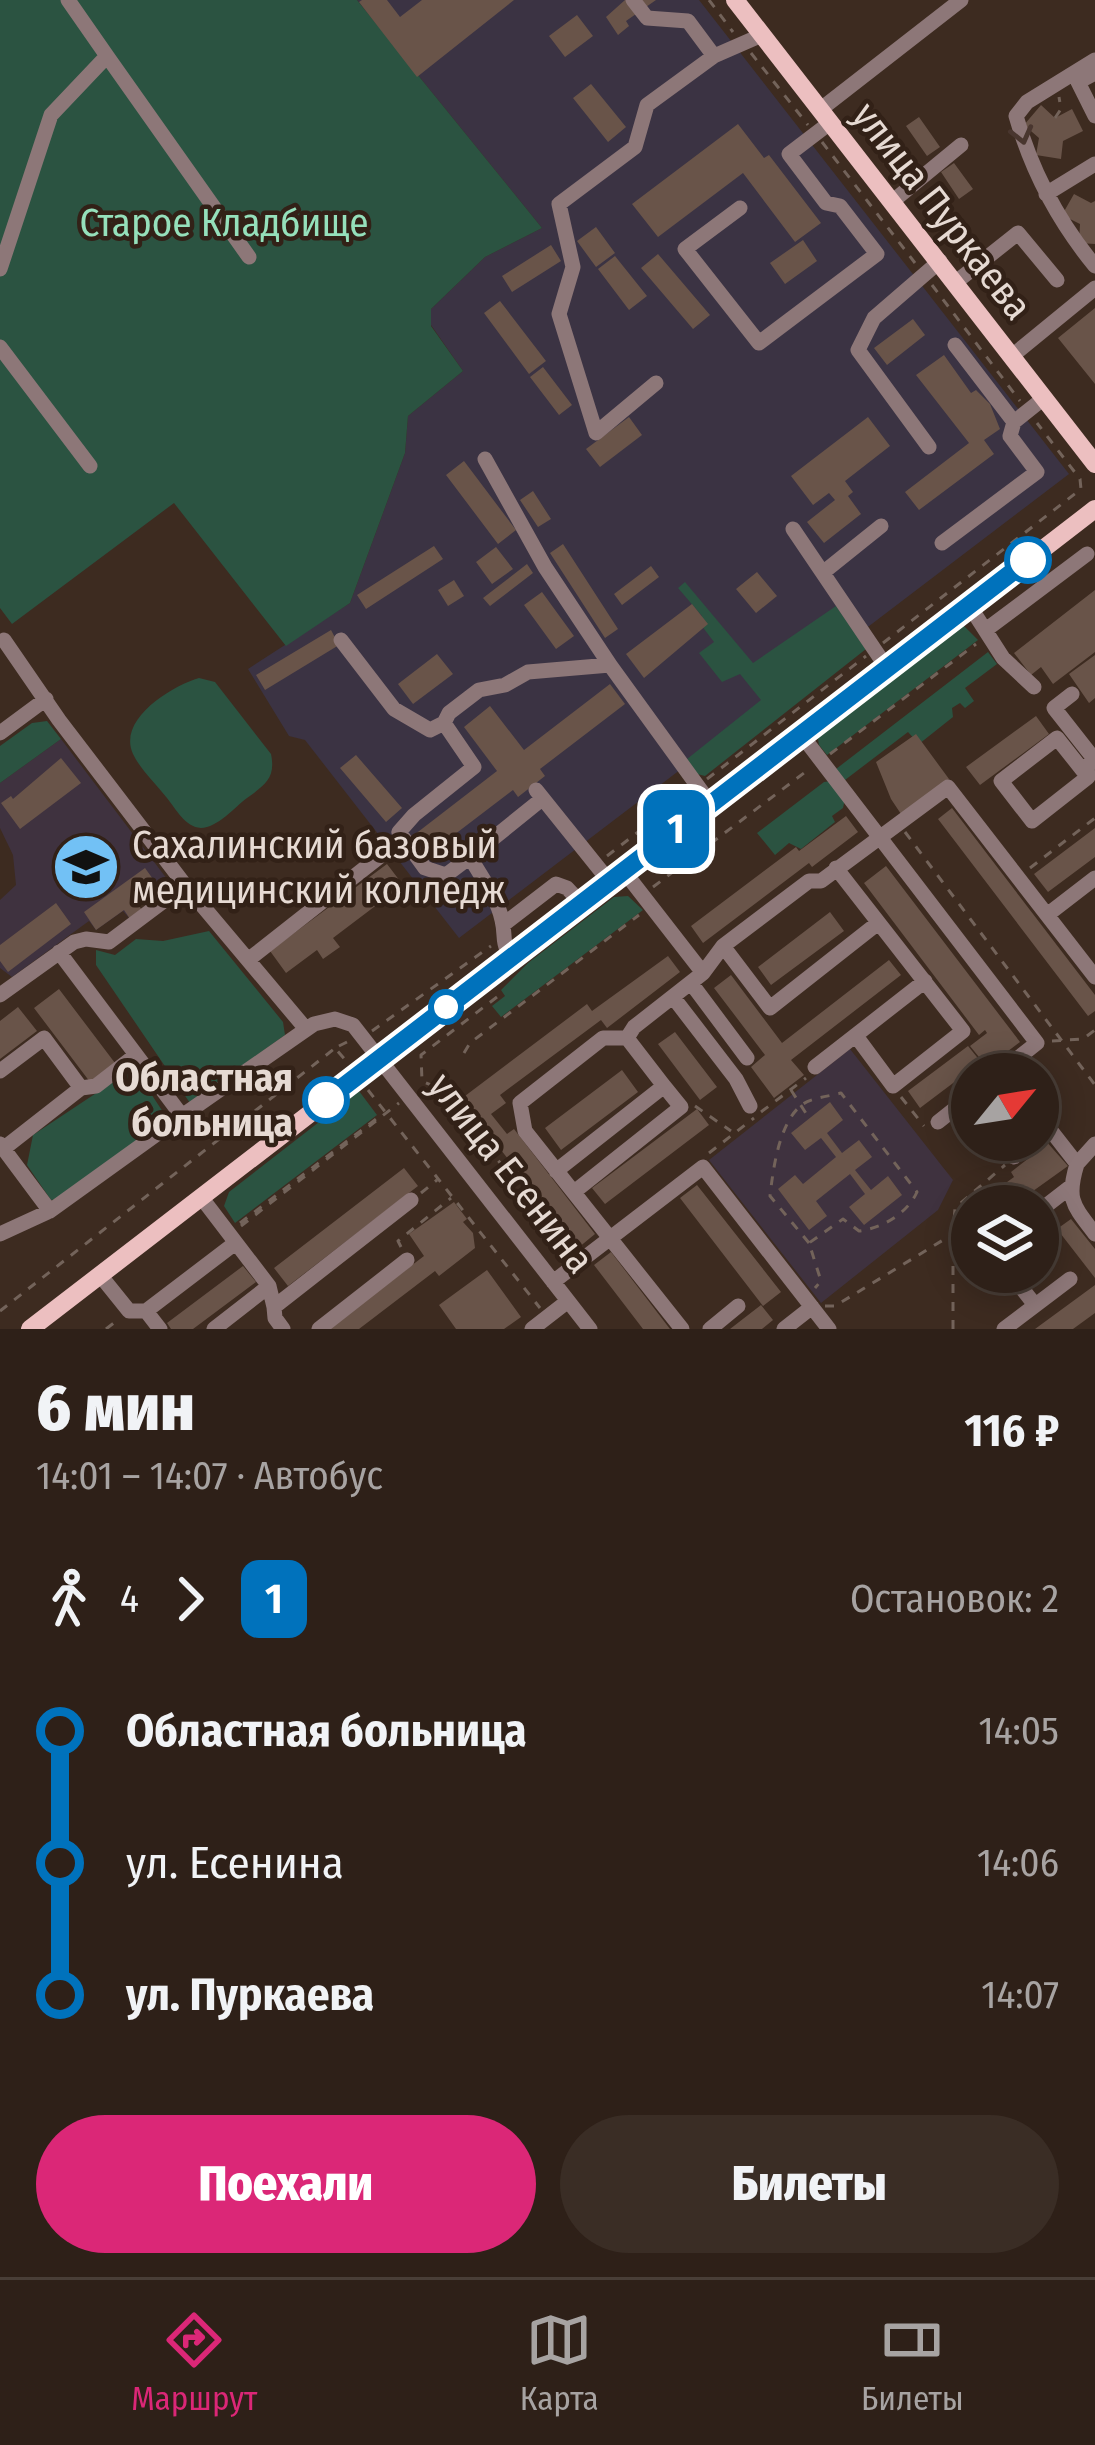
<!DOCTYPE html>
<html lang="ru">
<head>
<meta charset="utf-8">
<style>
  body { margin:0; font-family:"Fira Sans Condensed",sans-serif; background:#3a2d25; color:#f1f3f6; height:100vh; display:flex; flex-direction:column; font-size:45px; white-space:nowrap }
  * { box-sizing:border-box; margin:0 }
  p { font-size:39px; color:#a7a3a2 }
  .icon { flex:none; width:66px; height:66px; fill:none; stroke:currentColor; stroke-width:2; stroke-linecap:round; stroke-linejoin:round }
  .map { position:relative; height:1329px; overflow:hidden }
  .side { display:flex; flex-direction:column; background:#2e2018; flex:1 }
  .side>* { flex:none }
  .badge { padding:0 24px; border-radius:18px; font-size:42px; line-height:78px }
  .needle { width:78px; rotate:60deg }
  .buttons { position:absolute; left:951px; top:1053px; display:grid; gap:24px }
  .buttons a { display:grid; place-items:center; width:108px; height:108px; border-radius:50%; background:#2e2018; box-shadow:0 6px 30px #0003,0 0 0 3px #493e37; font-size:60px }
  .map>.badge { position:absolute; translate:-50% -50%; box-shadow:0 0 0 6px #fff }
  .legs { display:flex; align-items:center; gap:18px; height:132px; padding:0 36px; font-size:39px }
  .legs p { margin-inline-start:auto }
  .head { display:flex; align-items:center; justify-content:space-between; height:204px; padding:0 36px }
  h1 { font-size:66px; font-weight:800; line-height:90px }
  .action { display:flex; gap:24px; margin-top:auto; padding:24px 36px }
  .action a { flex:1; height:138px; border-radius:72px; background:#db2777; color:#fff; font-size:48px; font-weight:800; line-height:138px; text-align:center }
  .action a+a { background:#3a2d25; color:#f1f3f6 }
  ul { padding:0 36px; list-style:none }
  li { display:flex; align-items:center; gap:42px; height:132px; font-size:45px }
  li i { display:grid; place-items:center; width:18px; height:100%; margin:0 15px; background:currentColor }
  li i::after { content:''; width:30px; height:30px; margin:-15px; border:9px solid; border-radius:50%; background:#2e2018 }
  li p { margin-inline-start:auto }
  li:first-child i { background:linear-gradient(#0000 50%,currentColor 0) }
  li:last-child i { background:linear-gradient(currentColor 50%,#0000 0) }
  .dock { display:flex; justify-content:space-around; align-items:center; height:168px; border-top:3px solid #493e37; background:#2e2018; font-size:33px; color:#a7a3a2 }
  .dock a { display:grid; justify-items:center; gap:6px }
  .dock .selected { color:#db2777 }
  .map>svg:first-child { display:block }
  .commercial { fill:#3b3343 }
  .education { fill:#3f323f }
  .green { fill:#2b5341 }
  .building { fill:#695449 }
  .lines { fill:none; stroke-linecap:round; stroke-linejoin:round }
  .path { stroke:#73635a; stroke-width:3; stroke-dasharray:9 9; stroke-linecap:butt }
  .minor { stroke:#8d7778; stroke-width:15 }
  .major { stroke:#ecbfc0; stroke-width:18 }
  .oneway { stroke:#49362f }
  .line-1-casing { stroke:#fff; stroke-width:27 }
  .line-1 { stroke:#0072bc; stroke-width:18 }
  .stop-1-dot { fill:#fff; stroke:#0072bc; stroke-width:6 }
  .labels { text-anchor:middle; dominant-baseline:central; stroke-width:9; stroke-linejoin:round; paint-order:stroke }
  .street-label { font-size:39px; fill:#e6dad3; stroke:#322117 }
  .park-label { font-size:39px; fill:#95e0bb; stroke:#322117 }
  .poi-label { font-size:39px; fill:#e6dad3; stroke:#322117; text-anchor:start }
  .stop-label { font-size:39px; font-weight:bold; fill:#e6dad3; stroke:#322117; text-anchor:end }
</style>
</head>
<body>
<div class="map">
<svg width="1095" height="1329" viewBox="0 0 1095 1329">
  <rect width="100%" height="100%" fill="#3d2b20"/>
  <path class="commercial" d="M357,0H699L1069,474L459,938L305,740L289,736L248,669L350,603L405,453L408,416L463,371L431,325V309L485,257L542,228Z"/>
  <path class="education" d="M61,739L167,879L136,901L130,919L123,911L96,930L89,921L12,977L0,968V900L16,885L13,855L0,828V783Z
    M850,1049L953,1180L938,1210L821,1303L709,1160Z"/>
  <path class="green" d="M0,0H357L542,228L485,257L431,309V326L463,371L408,416L405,453L350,603L286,646L174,503L12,624L0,608Z
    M685,582L753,663L836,606L866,649L705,776L697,774L687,759L761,700L740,674L722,682L699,653L714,642L698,621L702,616L678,588Z
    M961,623L978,640L827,755L819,745L817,733Z
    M988,652L997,664L965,688L974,701L965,708L960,703L952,708L953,717L919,744L908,732L845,780L836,769Z
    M199,678L215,682L271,754C276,778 265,785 247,798C235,807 217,828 201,828C185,827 176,809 167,798C156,784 140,769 133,754C117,719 172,686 199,678Z
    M47,721L61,739L0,783V746L32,723Z
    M831,781L845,799L843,808L832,816L835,822L801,849L789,843L775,855L757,833L824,782Z
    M628,896L643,910L501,1017L492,1006L505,996L501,990L528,963L614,897Z
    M209,931L283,1022L285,1035L190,1103L96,965V950L115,955L136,939L163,941Z
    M134,1068L167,1118L58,1199L51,1200L27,1165L33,1135Z
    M359,1091L377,1115L235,1223L224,1206L229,1192Z"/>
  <path class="building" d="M362,0H387L400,17L422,0H514L417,77L359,2Z
    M625,0H656L626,21L629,26L618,35L606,17Z
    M577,15L593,36L565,57L549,36Z
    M591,84L626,127L608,142L573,98Z
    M1041,105L1055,118L1072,109L1083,131L1063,141L1061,159L1036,155L1039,138L1024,125Z
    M919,117L940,147L927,156L906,126Z
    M738,124L764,158L769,155L821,223L795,242L743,173L658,237L632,204Z
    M954,163L973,189L959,199L941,172Z
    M1074,194L1091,203L1095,201V244L1079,243L1080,224L1062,215Z
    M596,227L615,253L596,267L577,241Z
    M803,240L817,261L785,284L770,263Z
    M551,245L561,261L512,292L502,276Z
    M658,254L710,315L693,329L641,268Z
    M615,256L647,296L629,310L598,269Z
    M500,301L546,361L529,374L484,313Z
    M1095,308V384L1058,338Z
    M913,319L925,335L887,365L874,348Z
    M944,355L971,393L976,390L990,404L1000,429L984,440L994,454L919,510L905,492L969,443L916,375Z
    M543,367L572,405L559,415L530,377Z
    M629,417L642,435L600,467L586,449Z
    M868,417L890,446L845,481L853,492L848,496L861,514L824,543L807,522L835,500L829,493L813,505L791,476Z
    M464,461L516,530L498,544L446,475Z
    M533,491L551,519L538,527L520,500Z
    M563,544L618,629L605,638L550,553Z
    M434,546L443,559L366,609L357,595Z
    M496,547L513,569L492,584L476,562Z
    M527,564L533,573L490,606L483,598Z
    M651,566L659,577L622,605L614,594Z
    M757,572L777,596L756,613L736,589Z
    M454,580L464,596L448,606L438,590Z
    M1095,590V652L1053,684L1041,667L1031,675L1014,653Z
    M542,592L574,636L556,649L524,605Z
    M692,604L708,624L644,678L626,654Z
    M331,630L339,645L265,690L256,675Z
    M437,654L453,674L413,704L398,684Z
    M1095,655V698L1089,703L1069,674Z
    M610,684L625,704L540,769L545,776L518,797L513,790L429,854L414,835L497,771L464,727L490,706L524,750Z
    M1036,716L1049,734L980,785L966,767Z
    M916,734L949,779L901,814L891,799L876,762Z
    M356,755L402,808L386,822L340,768Z
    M61,758L81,783L20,829L1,803L11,796L13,799Z
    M952,808L1095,995V1011L1088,1016L938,819Z
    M846,816L858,832L812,867L809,863L703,943L691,926L796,847L799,851Z
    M1095,828V857L1048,892L1034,874Z
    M387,864L403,885L333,938L340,947L323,959L317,950L286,973L270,951Z
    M886,866L1020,1042L987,1067L970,1046L987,1033L985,1030L979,1035L864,883Z
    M145,868L158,886L136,902L142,910L130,919L124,910L96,930L84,912Z
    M56,903L71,924L8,972L0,961V945Z
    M830,912L844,931L771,985L758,967Z
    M668,956L680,972L607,1028L601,1020L500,1095L506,1103L491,1114L507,1134L514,1129L595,1234L578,1248L461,1099L587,1004L592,1011Z
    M889,960L901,975L791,1060L804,1075L774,1098L751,1067L765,1055L714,988L731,975L782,1043Z
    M59,989L115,1063L90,1082L34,1008Z
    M18,1007L37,1031L0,1059V1021Z
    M675,1032L717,1087L700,1100L658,1044Z
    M968,1046L981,1062L920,1108L908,1091Z
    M622,1070L638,1092L561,1150L545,1128Z
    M830,1102L843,1120L827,1133L842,1153L859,1140L872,1157L855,1170L871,1190L888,1176L902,1195L864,1225L849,1207L865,1194L850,1174L816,1201L827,1216L809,1230L778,1189L795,1175L803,1184L836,1157L821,1138L805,1150L791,1133Z
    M697,1109L709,1125L605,1204L592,1188Z
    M1038,1132L1068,1166L1012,1206H974L1014,1177L1011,1172L1029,1158L1015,1140H1038Z
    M404,1168L418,1186L288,1286L274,1268Z
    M697,1185L781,1292L763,1306L680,1198Z
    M454,1202L467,1219L463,1222L473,1233L475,1248L439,1276L435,1271L359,1329H328L424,1256L409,1234Z
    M1071,1219L1095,1249V1278L1057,1229Z
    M611,1252L670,1329H643L594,1265Z
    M243,1266L256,1282L193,1329H171L167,1323Z
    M487,1270L521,1317L504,1329H456L439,1305Z
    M1095,1285V1313L1073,1329H1035Z
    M761,1305L773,1320L762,1329H730Z"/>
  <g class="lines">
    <path class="path" d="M709,0L733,32
      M751,53L808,125
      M1055,118L1061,109L1059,97
      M822,142L915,263
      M932,285L1020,401
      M883,643L1081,489L1080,479L1037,423
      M830,754L976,644
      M707,779L866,656
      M905,832L1095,1085
      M607,856L685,796
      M1030,868L1095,818
      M653,887L808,770
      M497,997L421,1055L422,1081L442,1090L560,1238
      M372,1031L491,946
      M1052,1041L1083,1039L1095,1030
      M347,1042L335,1048L347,1062
      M464,1053L470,1043L639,915
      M368,1090L540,1308
      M791,1090L809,1118
      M901,1097L924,1126
      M695,1106L731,1131
      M761,1112L806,1078
      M709,1153L754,1118
      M421,1193L437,1180
      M240,1223L380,1116
      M241,1226L399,1103
      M972,1241L953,1234L955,1208L1005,1165
      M809,1243L770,1196C773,1170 779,1121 803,1104C812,1098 830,1096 841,1093L917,1192C907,1214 882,1228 859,1231L843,1219L809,1243L821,1281L815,1288
      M401,1247L398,1241L451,1198
      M825,1306H835L953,1234
      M0,1311L334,1049
      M106,1329L119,1319
      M953,1329V1236"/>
    <path class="minor" d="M633,0L647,18L688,21L714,56
      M107,56L249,257
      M1095,60L1027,102L1016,116C1032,172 1058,221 1095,266
      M1095,73L1078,82L1095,116
      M821,109L961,0
      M1046,194L1095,164
      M893,201L961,145
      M740,208L685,249L759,343L877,254L840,206L826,203L789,154L831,122
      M0,269L51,115L107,56L68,0
      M956,282L1018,233L1057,280
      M955,345L1014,422
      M0,347L90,466
      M1012,356L1095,288
      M656,383L596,433L559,314L573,267L559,204L635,147L647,105L714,56L762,35
      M929,447L858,350L874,318L940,261
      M485,459L545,567L610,665
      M793,529L887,668
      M942,543L1037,472L1010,436L1014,422L1044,398
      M825,571L881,526
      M969,605L1003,658L1034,687
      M987,629L1087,554
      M4,640L59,720L185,885L306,1029
      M341,640L394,709L430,730L444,723
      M1072,694L1054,708L1095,760L1087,766L1088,777L1032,821L1001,781L1057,738L1088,777
      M0,733L46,699
      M800,733L1037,1043L998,1074
      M536,790L609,881
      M470,857L542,799
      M836,868L963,1031L893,1086L856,1036
      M623,870L703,973L634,1027L627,1038H603L520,1103L525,1131L682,1329
      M1047,915L1095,878
      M504,924L556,884L567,888L581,903
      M723,946L770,1008L878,923
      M59,952L182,1116L314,1024L335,1019L353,1025L590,1329
      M510,957C501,938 506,937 502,920C497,897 481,877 470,857L446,875L425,868L399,832L414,815L474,767L444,723L449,713L479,690L505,685L528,672L610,665L710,803
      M248,960L379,857
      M703,973L723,946L809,881H821L948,787L1095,977
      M691,983L747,1058
      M0,995L74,942L86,939L109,942L185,885
      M673,997L736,1079L750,1106
      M815,1067L925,981
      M0,1071L44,1038L81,1088L3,1149
      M81,1088L96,1086L136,1055
      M1038,1114L1077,1164L1095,1144
      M938,1122L972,1095
      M1001,1140L1014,1157
      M0,1144L50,1211
      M1077,1164C1066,1200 1073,1205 1095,1234
      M556,1171L664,1086L627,1038
      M574,1192L681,1107L664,1086
      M201,1197L269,1286L274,1307L411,1200
      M1038,1212L1069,1188
      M0,1234L50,1211L182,1116
      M1009,1272L1035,1305
      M100,1275L129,1311H146L234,1244
      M553,1282L703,1167L829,1329
      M274,1307L275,1318L283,1329
      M146,1311L160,1329
      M214,1329L269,1286
      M319,1329L407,1260
      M532,1329L568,1301
      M710,1329L738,1306
      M784,1329L812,1307
      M1004,1329L1070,1279"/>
    <path class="major" d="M735,0L1095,464
      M30,1329L1095,509"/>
  </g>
  <defs><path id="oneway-chevron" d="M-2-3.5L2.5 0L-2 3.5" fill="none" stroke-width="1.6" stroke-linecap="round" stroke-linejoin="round" transform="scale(3)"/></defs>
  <use class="oneway" href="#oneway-chevron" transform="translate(1022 135) rotate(76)"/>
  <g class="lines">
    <g class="line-1-casing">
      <path id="line-1" d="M326,1100L1028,560"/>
    </g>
    <use href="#line-1" class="line-1"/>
  </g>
  <defs>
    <g id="university-disc" transform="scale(3.45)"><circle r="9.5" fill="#72c1f5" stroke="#322117"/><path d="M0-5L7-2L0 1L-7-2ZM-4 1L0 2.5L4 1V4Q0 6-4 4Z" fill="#111"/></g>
  </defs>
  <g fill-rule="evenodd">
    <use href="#university-disc" x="86" y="867"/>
  </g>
  <g class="stop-1-dot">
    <circle cx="1028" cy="560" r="21"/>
    <circle cx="446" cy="1007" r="15"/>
    <circle cx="326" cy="1100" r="21"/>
  </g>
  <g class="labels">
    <g class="street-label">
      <text transform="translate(942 211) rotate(52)">улица Пуркаева</text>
      <text transform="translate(511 1173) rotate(52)">улица Есенина</text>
    </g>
    <g class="park-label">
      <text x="224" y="223">Старое Кладбище</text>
    </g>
    <g class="poi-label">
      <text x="132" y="845">Сахалинский базовый<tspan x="132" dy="45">медицинский колледж</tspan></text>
    </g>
    <g class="stop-label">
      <text x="293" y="1078">Областная<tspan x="293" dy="45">больница</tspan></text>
    </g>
  </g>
</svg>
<div class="buttons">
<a><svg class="needle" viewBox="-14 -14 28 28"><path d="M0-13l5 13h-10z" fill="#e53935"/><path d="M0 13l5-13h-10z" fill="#a7a3a2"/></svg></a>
<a><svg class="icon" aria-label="layers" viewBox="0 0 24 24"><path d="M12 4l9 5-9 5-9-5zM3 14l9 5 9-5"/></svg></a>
</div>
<b class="badge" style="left:676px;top:829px;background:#0072bc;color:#fff">1</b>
</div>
<section class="side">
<div class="head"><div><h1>6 мин</h1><p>14:01 – 14:07 · Автобус</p></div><b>116 ₽</b></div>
<div class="legs"><svg class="icon" aria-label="walk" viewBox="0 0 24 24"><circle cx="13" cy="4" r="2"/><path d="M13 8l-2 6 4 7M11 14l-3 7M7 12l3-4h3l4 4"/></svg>4<svg class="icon" aria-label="forward" viewBox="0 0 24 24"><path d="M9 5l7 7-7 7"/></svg><b class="badge" style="background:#0072bc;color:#fff">1</b><p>Остановок: 2</p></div>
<ul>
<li><i style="color:#0072bc"></i><b>Областная больница</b><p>14:05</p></li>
<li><i style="color:#0072bc"></i><span>ул. Есенина</span><p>14:06</p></li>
<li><i style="color:#0072bc"></i><b>ул. Пуркаева</b><p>14:07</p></li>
</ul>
<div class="action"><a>Поехали</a><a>Билеты</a></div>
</section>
<nav class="dock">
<a class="selected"><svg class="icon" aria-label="directions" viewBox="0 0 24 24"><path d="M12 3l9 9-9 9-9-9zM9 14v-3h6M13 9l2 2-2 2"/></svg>Маршрут</a>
<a><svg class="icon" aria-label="map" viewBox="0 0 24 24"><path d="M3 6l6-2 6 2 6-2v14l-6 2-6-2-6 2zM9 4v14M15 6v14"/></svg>Карта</a>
<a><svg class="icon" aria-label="tickets" viewBox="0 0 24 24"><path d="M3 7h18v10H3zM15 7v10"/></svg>Билеты</a>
</nav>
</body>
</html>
